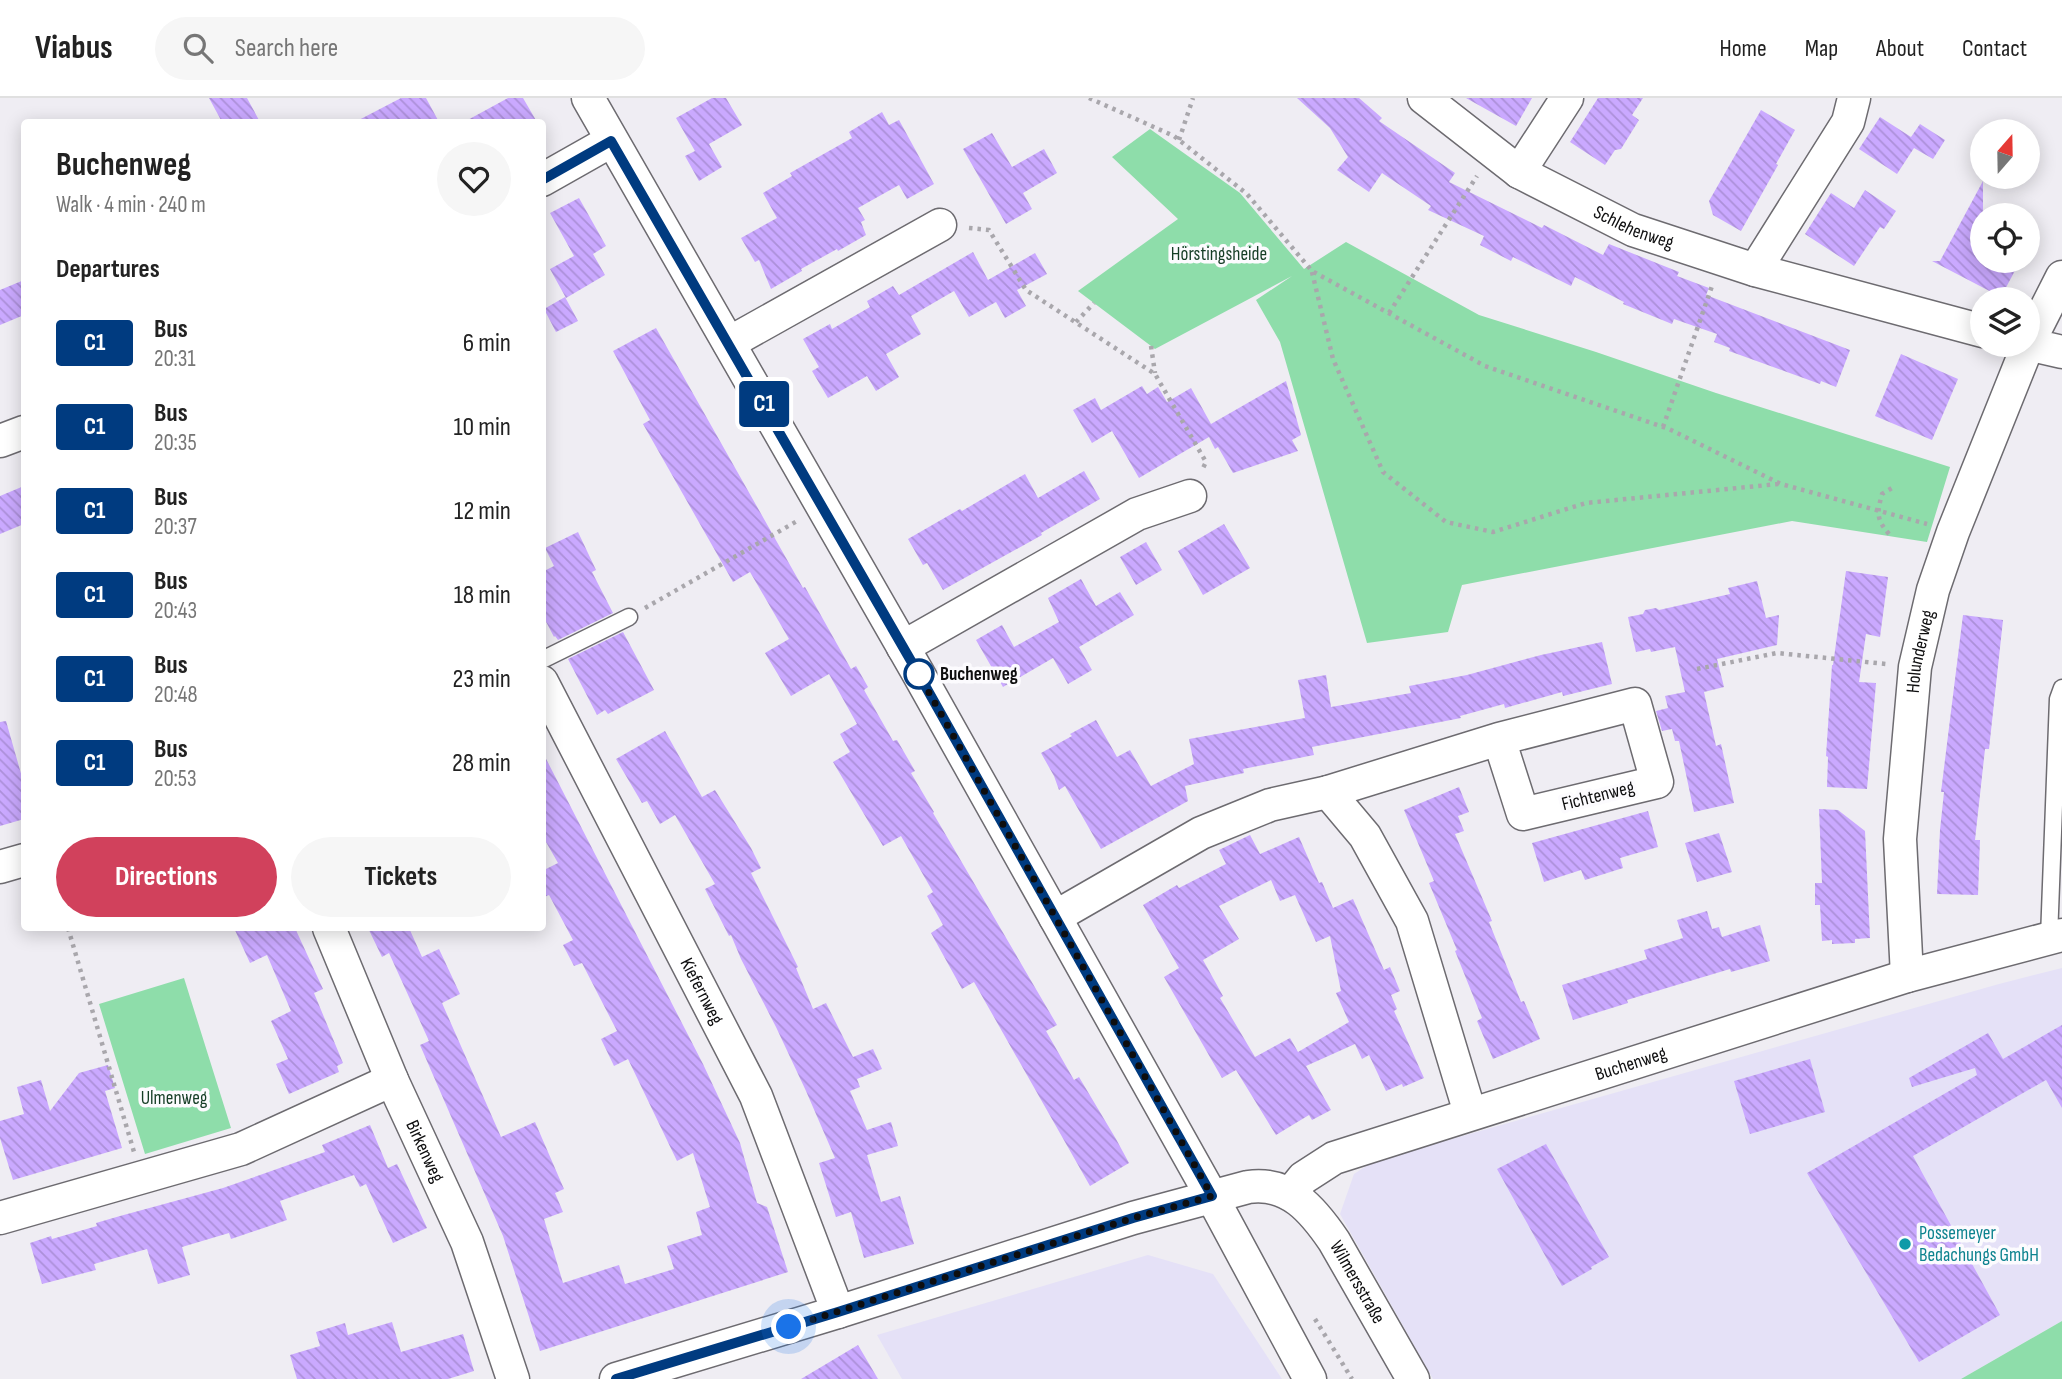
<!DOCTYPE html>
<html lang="en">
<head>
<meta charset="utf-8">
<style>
  body { margin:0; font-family:"Sofia Sans Condensed",sans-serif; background:#f6f6f6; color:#222; height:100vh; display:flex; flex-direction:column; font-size:26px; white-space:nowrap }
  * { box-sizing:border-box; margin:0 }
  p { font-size:23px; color:#767676 }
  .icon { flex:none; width:38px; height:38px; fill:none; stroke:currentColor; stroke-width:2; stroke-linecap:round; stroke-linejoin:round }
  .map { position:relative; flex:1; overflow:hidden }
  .panel { position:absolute; left:21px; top:21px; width:525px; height:812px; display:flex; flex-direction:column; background:#fff; border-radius:7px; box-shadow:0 4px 18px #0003 }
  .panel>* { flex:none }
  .badge { padding:0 14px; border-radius:5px; font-size:24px; line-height:46px }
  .needle { width:46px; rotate:20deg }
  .fabs { position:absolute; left:1970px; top:21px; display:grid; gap:14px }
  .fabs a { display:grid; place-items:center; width:70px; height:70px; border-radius:50%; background:#fff; box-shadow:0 4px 18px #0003; font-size:35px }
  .you { position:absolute; width:35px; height:35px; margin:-18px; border:5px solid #fff; border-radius:50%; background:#1a73e8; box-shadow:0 0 0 10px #1a73e833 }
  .map>.badge { position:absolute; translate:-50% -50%; box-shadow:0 0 0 4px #fff }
  h2 { padding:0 35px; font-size:26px; line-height:63px }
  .round { display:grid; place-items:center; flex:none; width:74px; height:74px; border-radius:37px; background:#f6f6f6 }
  .headline { display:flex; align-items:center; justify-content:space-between; height:119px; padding:0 35px }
  h1 { font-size:33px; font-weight:700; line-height:52px }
  .action { display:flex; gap:14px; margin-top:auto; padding:14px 35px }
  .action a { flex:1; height:80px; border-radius:42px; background:#d1415c; color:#fff; font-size:28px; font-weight:700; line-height:80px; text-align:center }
  .action a+a { background:#f6f6f6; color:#222 }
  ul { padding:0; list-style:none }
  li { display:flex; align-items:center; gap:21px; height:84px; padding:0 35px }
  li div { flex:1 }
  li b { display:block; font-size:26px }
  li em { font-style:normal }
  li .badge { min-width:77px; font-weight:700; text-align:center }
  header { display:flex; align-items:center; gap:42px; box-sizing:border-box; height:98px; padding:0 35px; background:#fff; border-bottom:2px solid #e0e0e0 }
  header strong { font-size:33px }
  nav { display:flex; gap:38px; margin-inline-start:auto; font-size:24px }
  .search { width:490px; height:63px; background:#f6f6f6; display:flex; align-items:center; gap:18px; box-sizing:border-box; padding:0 24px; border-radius:38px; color:#767676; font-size:26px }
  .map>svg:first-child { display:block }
  .commercial { fill:#e5e1f7 }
  .green { fill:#8eddaa }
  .building { fill:url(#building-back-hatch); fill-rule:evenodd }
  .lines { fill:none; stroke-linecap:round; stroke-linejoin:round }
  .lane-casing { stroke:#6d6b70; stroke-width:19 }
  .street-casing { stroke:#6d6b70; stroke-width:35 }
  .path { stroke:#a9a7ac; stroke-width:4.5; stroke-dasharray:3.5 5; stroke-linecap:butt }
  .lane { stroke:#fff; stroke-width:16 }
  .street { stroke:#fff; stroke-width:32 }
  .line-casing { stroke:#fff; stroke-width:16 }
  .line { stroke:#003b80; stroke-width:10 }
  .walk { stroke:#0e0e0f; stroke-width:7; stroke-dasharray:0 12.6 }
  .stop-dot { fill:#fff; stroke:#003b80; stroke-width:3.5 }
  .culture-dot { fill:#0f9aa8; stroke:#fcfbfe; stroke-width:2.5 }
  .labels { text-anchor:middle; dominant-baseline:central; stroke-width:7; stroke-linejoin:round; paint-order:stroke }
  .street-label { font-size:19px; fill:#0e0e0f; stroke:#fcfbfe }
  .park-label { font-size:19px; fill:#153d25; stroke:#fcfbfe }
  .stop-label { font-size:19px; font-weight:bold; fill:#0e0e0f; stroke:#fcfbfe; text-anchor:start }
  .culture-label { font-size:19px; fill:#0d838f; stroke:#fcfbfe; text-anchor:start }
</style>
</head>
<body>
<header>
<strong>Viabus</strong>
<div class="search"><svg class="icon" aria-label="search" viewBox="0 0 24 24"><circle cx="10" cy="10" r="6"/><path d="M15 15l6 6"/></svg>Search here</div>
<nav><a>Home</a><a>Map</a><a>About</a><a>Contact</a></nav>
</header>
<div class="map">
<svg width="2062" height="1281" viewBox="0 0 2062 1281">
  <defs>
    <pattern id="building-back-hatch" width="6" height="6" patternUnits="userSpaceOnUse" patternTransform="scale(1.75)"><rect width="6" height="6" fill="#caa9ff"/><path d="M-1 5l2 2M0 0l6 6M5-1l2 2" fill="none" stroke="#ac90d9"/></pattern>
  </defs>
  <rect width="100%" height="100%" fill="#efedf3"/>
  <path class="commercial" d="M2062,870V1223L1961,1281H1433L1340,1116L1354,1076L1374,1063L1999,886Z
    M1148,1157L1213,1176L1282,1281H902L877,1237Z"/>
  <path class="green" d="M1150,31L1240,95L1304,171L1346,144L1479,217L1596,254L1716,295L1950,369L1927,444L1792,423L1462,487L1448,534L1367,545L1280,244L1256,202L1292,178L1155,251L1078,193L1178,121L1112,59Z
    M184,880L231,1030L145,1056L99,906Z
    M2062,1223V1281H1961Z"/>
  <path class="building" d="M209,0H247L260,24H222Z
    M401,0H426L439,24H355Z
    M508,0H523L537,24H464Z
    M712,0H726L742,27L709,46L722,69L699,83L685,58L695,53L676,20Z
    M1297,0H1359L1382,20L1379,23L1455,75L1449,84L1542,130L1544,127L1603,157L1609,146L1679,174L1677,178L1709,190L1706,197L1850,252L1836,289L1821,283L1820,286L1729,253L1730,250L1714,244L1717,236L1674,221L1672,226L1623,206L1624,204L1575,179L1571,188L1513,159L1511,163L1480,147L1484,138L1428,112L1431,108L1382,75L1369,94L1337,72L1348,59L1330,30Z
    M1466,0H1532L1516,28Z
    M1598,0H1643L1632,17L1639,22L1621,51L1615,52L1605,67L1570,44Z
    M1761,12L1795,32L1776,66L1778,67L1741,133L1713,117L1709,103Z
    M882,14L889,27L899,22L934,86L907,101L899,87L858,110L865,122L861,124L866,137L838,153L837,151L801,171L802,173L771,191L759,162L755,164L741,140L777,120L763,95L792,78L790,75L852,40L849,34Z
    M1880,19L1911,39L1920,26L1945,42L1933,61L1914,50L1897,76L1859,51Z
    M992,35L1012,69L1044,51L1057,75L1023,95L1032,111L1006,126L963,51Z
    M1983,83V163H2020L2001,199L1932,163H1940Z
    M1865,92L1896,113L1884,131L1880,129L1854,168L1805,136L1831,95L1854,110Z
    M579,100L606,148L593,156L605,177L566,200L550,171L574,158L550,115Z
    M973,154L988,182L1035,155L1047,176L1017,192L1026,208L1005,220L996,204L969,219L954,193L911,218L921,236L886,256L899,279L876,293L867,278L828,300L812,273L819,269L803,241L830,226L832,231L870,209L867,203L893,188L899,197Z
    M24,182V217L0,227V192Z
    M565,199L578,223L556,234L544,211Z
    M656,230L803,490L805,489L851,571L856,568L868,589L864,592L893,643L897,642L915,673L911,675L934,714L933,715L1057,927L1046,933L1074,982L1079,979L1116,1041L1129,1065L1090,1088L974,884L962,891L931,835L943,827L927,798L933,794L901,738L883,748L833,664L850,654L840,636L857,626L829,576L791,598L765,555L789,541L750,474L733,484L643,326L650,322L613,253Z
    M1901,256L1958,281L1932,342L1875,318Z
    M1286,283L1301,337L1292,342L1298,353L1233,375L1218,349L1215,351L1209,339L1139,380L1112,333L1092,345L1073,312L1095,300L1101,312L1142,288L1147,296L1158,289L1167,304L1191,290L1211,326Z
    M1084,373L1100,401L1041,435L1042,437L943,492L927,465L923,467L908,441L960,411L962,413L1025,376L1038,400Z
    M24,388V426L0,436V398Z
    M1224,426L1250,470L1203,497L1178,453Z
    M578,434L596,472L592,474L613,515L558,542L555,538L554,539L542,516V474L554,468L545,450Z
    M1146,444L1162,472L1136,487L1120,459Z
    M1846,473L1888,479L1880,539L1866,536L1859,584L1876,585L1867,691L1827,689L1828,659L1826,658L1832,567H1833Z
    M1081,481L1096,508L1120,494L1134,517L1079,549L1092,572L1068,586L1053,560L1003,589L976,542L1002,527L1014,549L1059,524L1048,500Z
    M1757,483L1766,520L1779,517L1777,547L1717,561L1724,589L1704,594L1716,648L1721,646L1734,705L1694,714L1679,643H1675L1672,631L1662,633L1656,613L1668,610L1665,598L1685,594L1675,549L1651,554L1650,551L1636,554L1628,519L1643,516L1645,512L1656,510L1659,512L1730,496L1728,490Z
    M1963,517L2003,522L1989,651H1985L1975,742H1980L1978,797L1937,796L1940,732L1944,694H1941Z
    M623,534L654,592L608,616L605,612L597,617L568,561Z
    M1602,544L1612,586L1563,598L1562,594L1505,610L1504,606L1460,618L1461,620L1312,649L1314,657L1243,671L1244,675L1185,688L1188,703L1101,751L1065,688L1059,692L1054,678L1041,655L1072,638L1070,636L1096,622L1117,659L1130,652L1151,688L1194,666L1189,641L1305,620L1298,582L1326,577L1331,609L1411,595L1409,588L1467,577L1541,557Z
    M6,623L24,686V721L0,728V624Z
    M665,633L702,699L715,692L751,750L761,770L751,775L798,869L796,870L813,911L826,905L853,959L873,951L882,971L857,981L860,989L850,993L867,1032L891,1024L898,1048L867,1057L881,1104L900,1098L914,1146L864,1160L851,1114L836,1119L819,1065L835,1060L806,993L776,929L741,861L731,837L729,838L705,791L715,786L675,717L660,726L647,703L642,705L616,661Z
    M542,653L703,966L740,1045L757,1105L767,1109L788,1174L540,1253L503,1138L420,947L429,943L389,855L382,859L368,830H409L422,859L439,851L460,896L442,905L501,1039L535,1024L564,1091L555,1095L563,1114L544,1121L563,1185L619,1167L625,1186L674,1171L667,1148L702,1137L696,1114L710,1109L693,1055L677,1063L628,961L614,968L601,941L617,933L582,865L574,868L563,847L573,842L549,797L542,800V773L558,765L542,737Z
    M1459,689L1469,714L1458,718L1464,733L1455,736L1492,823L1489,824L1521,904L1524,903L1540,941L1493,961L1477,923L1482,920L1455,853L1457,852L1429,785L1434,783L1404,712Z
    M1819,711L1838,712L1865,733L1870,840L1855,841V845L1832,846V842L1822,843L1820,807H1815V785H1822Z
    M1648,713L1658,749L1620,760L1623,770L1585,782L1581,772L1544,784L1532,745Z
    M1719,735L1732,774L1697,784L1685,745Z
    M1250,737L1260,756L1299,739L1319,785L1322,784L1333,810L1353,801L1384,872L1390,869L1400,893L1391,897L1397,911L1394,913L1424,980L1403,989L1402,986L1386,993L1369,957L1362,961L1355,946L1306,968L1331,1012L1312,1022L1309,1017L1276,1037L1236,972L1222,980L1164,879L1179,870L1143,807L1177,787L1179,790L1226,766L1219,752ZM1271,782L1280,803L1295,797L1316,844L1330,838L1341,893L1336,895L1349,924L1298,954L1290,940L1255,959L1220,900L1223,898L1203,862L1239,841L1219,808Z
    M1707,813L1712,831L1719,829L1722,839L1760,827L1770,863L1731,874L1730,871L1670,889L1627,902L1628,905L1573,922L1562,887L1647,861L1644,852L1683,840L1677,822Z
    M234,830H295L323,891L314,895L343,965L337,968L339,974L289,996L276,966L288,961L271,923L291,913L267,857L250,865Z
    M2062,927V1010L2046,982L1913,1058L2000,1217L1919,1264L1807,1075L1977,977L1975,970L1912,989L1909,980L1988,935L2003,961Z
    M1810,961L1825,1014L1750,1036L1734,983Z
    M108,967L115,990L105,993L122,1050L13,1082L0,1040V1023L24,1016L17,989L41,982L50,1013L79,975Z
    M370,1027L388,1070L397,1066L427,1130L393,1145L366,1086L360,1089L354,1077L280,1103L287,1122L231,1141L229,1135L182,1149L190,1177L158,1186L147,1151L94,1166L96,1172L42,1186L30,1145L51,1138L52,1141L97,1128L96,1125L120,1118L223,1090L260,1077L325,1054L322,1047Z
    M1546,1046L1609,1159L1591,1169L1592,1171L1562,1188L1497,1071Z
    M392,1224L401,1254L463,1236L474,1273L448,1281H297L290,1257L320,1248L316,1234L345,1225L348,1237Z
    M858,1247L878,1281H801Z"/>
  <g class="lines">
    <g class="lane-casing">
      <path id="lane" d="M542,562L629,519
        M2049,840L2058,601L2062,590"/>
    </g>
    <g class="street-casing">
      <g id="street">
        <path d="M588,0L918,575L1212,1099L1310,1281"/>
        <path id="s1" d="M1424,0L1519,74L1633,132L1755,172L1983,233"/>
        <path d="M1519,74L1567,0"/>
        <path d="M542,82L611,43"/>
        <path d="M1755,172L1848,24L1854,0"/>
        <path d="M2062,179L2028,246L2062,254"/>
        <path d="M729,245L940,127"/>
        <path d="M0,343L24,334"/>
        <path d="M903,549L1137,416L1190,398"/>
        <path id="s2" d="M542,584L756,998L838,1214"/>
        <path d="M1328,694L1499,641L1635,606L1657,684L1523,716L1499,641"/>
        <path d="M0,769L24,762"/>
        <path d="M1055,819L1201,735L1270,707L1328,694L1365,738L1412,823L1470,1015"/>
        <path id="s3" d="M329,830L392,982L467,1144L513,1281"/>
        <path id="s4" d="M1907,878L1900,741L1915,569L1933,492L1953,434L2028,247"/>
        <path id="s5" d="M1290,1096L1303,1080L1334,1060L1907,878L2062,837"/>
        <path d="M0,1120L241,1051L392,982"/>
        <path id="s6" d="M616,1281L838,1214L1133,1120L1248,1089C1289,1083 1313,1112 1334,1143L1413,1281"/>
      </g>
    </g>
    <path class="path" d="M1089,0L1174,38L1247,96L1312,173L1485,268L1669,331L1781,386L1927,426
      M1179,42L1193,0
      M969,130L989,132L1026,192L1155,276L1206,364L1202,372
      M1312,174L1333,261L1383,374L1446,424L1493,434L1586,405L1778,386
      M1389,215L1477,78
      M1076,224L1094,205
      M1151,248L1155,275
      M1663,329L1712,188
      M1889,436C1876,421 1877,415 1882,396L1892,390
      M645,510L799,422
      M1697,571L1777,555L1886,566
      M68,830L134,1054
      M1315,1221L1352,1281"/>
    <use href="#lane" class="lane"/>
    <use href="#street" class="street"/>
  </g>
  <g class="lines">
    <g class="line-casing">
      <path id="line" d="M542,82L611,43L918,575L1212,1098L1133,1120L838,1214L616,1281"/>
    </g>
    <use href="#line" class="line"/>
    <path class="walk" d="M789,1229L1133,1120L1212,1098L918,575L919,576"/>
  </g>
  <circle class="stop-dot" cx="919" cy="576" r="14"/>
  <circle class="culture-dot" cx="1905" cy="1146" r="7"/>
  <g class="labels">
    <g class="street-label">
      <text stroke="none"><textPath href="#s1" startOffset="248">Schlehenweg</textPath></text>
      <text stroke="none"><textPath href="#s4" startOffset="326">Holunderweg</textPath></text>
      <text transform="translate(1598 698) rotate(-14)">Fichtenweg</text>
      <text stroke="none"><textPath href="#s2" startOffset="348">Kiefernweg</textPath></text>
      <text stroke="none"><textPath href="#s5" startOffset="369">Buchenweg</textPath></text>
      <text stroke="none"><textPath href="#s3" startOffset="243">Birkenweg</textPath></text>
      <text stroke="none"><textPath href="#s6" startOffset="816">Wilmersstraße</textPath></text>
    </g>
    <g class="park-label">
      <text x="1219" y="156">Hörstingsheide</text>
      <text x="174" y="1000">Ulmenweg</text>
    </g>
    <g class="stop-label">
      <text x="940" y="576">Buchenweg</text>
    </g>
    <g class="culture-label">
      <text x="1919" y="1135">Possemeyer<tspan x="1919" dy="22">Bedachungs GmbH</tspan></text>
    </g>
  </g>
</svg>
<div class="fabs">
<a><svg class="needle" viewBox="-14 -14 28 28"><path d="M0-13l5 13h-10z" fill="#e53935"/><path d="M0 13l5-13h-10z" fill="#767676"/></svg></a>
<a><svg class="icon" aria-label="locate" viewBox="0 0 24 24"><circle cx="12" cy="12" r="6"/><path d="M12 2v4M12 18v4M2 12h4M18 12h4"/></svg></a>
<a><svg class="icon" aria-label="layers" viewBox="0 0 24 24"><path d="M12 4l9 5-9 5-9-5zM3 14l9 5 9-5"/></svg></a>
</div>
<div class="you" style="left:789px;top:1229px"></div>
<b class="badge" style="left:764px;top:306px;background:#003b80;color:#fff">C1</b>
<section class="panel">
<div class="headline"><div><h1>Buchenweg</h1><p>Walk · 4 min · 240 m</p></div><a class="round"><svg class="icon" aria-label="heart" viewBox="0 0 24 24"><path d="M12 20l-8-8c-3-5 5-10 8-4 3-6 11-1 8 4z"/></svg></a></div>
<h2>Departures</h2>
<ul>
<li><span class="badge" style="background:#003b80;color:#fff">C1</span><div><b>Bus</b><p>20:31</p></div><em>6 min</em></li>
<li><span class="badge" style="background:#003b80;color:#fff">C1</span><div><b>Bus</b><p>20:35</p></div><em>10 min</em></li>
<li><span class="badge" style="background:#003b80;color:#fff">C1</span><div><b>Bus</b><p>20:37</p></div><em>12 min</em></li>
<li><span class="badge" style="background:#003b80;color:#fff">C1</span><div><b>Bus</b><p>20:43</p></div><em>18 min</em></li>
<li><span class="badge" style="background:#003b80;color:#fff">C1</span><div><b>Bus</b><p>20:48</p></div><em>23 min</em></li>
<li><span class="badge" style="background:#003b80;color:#fff">C1</span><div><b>Bus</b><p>20:53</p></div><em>28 min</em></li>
</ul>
<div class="action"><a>Directions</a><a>Tickets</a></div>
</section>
</div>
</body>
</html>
